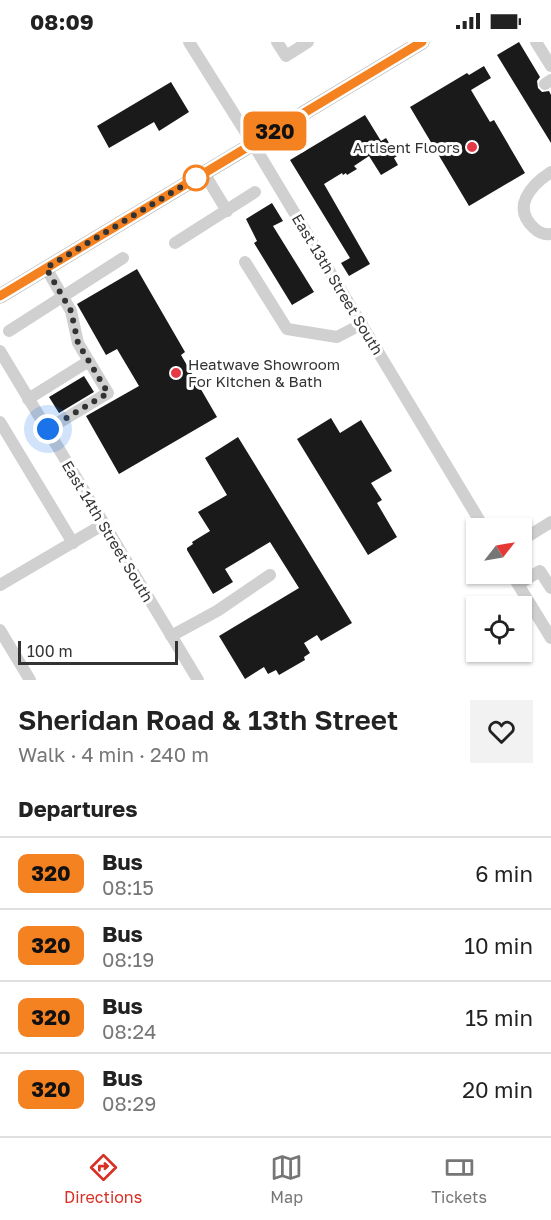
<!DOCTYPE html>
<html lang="en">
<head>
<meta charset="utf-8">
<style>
  body { margin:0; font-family:"Golos Text",sans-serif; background:#f2f2f2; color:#222; height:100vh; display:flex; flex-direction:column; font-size:22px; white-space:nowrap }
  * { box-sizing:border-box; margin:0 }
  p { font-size:20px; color:#767676 }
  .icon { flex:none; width:33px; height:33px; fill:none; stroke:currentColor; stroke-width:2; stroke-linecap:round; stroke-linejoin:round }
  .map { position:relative; height:638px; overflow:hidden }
  .side { display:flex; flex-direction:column; background:#fff; flex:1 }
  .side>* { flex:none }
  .badge { padding:0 12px; border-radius:9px; font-size:21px; line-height:39px }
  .needle { width:39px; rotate:59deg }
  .controls { position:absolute; left:466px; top:476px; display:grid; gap:12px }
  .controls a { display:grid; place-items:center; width:66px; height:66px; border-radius:0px; background:#fff; box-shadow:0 2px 4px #0004; font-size:30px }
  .scale { position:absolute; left:18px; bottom:15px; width:160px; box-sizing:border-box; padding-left:6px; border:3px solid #333; border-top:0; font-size:16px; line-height:21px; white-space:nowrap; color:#333; -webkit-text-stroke:4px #fff; paint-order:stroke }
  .you { position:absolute; width:30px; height:30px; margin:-15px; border:4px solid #fff; border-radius:50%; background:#1a73e8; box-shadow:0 0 0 9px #1a73e833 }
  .map>.badge { position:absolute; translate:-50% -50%; box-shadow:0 0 0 3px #fff }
  h2 { padding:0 18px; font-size:22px; line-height:54px }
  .round { display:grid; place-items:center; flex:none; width:63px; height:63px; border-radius:0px; background:#f2f2f2 }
  .headline { display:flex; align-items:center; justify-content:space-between; height:102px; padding:0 18px }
  h1 { font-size:28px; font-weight:600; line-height:45px }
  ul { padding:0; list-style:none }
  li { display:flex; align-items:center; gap:18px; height:72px; padding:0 18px; border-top:2px solid #e0e0e0 }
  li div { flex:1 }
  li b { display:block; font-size:22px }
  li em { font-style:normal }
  li .badge { min-width:66px; font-weight:700; text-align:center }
  .status { display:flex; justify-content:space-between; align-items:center; height:42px; padding:0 30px; background:#fff; direction:ltr }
  .status svg { height:16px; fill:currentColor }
  .dock { display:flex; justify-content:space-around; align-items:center; height:84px; border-top:2px solid #e0e0e0; background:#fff; font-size:16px; color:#767676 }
  .dock a { display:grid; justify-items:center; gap:3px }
  .dock .selected { color:#d93025 }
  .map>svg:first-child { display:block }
  .building { fill:#1a1a1a }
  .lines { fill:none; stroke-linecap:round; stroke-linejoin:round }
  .minor { stroke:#d0d0d0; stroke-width:12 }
  .major { stroke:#ababab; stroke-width:15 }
  .line-casing { stroke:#fff; stroke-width:14 }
  .line { stroke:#f58220; stroke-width:9 }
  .walk { stroke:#333; stroke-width:6; stroke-dasharray:0 10.8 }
  .poi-dot { fill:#e63946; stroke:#fff; stroke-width:2 }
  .stop-dot { fill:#fff; stroke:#f58220; stroke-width:3 }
  .labels { text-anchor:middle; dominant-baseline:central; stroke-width:6; stroke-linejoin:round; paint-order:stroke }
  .poi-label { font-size:15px; fill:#333; stroke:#fff; text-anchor:end }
  .street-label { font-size:15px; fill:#333; stroke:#fff }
</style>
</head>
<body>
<div class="status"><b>08:09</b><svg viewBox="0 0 49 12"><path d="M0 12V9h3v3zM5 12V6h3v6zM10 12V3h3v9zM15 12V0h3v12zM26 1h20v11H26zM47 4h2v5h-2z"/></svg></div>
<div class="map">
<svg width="551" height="638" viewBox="0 0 551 638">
  <rect width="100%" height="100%" fill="#fff"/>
  <path class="building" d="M519,0L540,35L537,39L538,46L542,50L549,49L551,53V101L497,13Z
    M484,24L491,36L471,48L490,80L494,78L525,131L469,164L410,65L467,31L469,33Z
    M171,40L189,70L159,89L154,80L109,106L97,84Z
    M365,73L381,99L386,96L397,114L394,116L398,123L381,133L369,114L354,124L357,127L347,133L346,131L343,133L342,131L324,142L370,222L349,234L341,221L350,216L290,118Z
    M272,161L283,179L273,184L314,250L292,263L254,201L257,199L246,177Z
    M137,227L185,310L181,313L217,375L119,432L86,374L139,344L117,307L106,313L77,262Z
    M84,334L94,350L59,371L49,355Z
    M331,376L340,391L361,378L392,429L371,441L382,458L377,461L397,495L368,513L297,397Z
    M238,395L352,581L321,599L317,593L304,601L310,611L304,615L305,618L279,633L276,628L268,632L264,625L245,637L219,594L299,546L270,500L225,527L233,540L213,552L187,508V506L193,502L192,500L210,489L198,470L227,453L205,416Z"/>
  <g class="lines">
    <path class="minor" d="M189,0L253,102L484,486
      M277,0L286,14L308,0
      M536,0L551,24
      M545,42L551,38
      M551,130C531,143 511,165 534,186C539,191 544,193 551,192
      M204,131L227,169
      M175,201L255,150
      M245,220L287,287L337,295L362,282
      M46,226L71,269L78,301L108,351L48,387
      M9,289L123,216
      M0,309L198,638
      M28,357L89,319
      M0,380L73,501
      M522,498L551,480
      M511,531L551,596
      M518,542L540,529L551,546
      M0,543L104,482
      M0,588L30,638
      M171,594L217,569L270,533"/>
    <path class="major" d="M0,254L422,0"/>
  </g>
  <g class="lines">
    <g class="line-casing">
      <path id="line" d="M0,254L422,0"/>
    </g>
    <use href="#line" class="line"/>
    <path class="walk" d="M48,387L108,351L78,301L71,269L46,226L196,136"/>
  </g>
  <g class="poi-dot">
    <circle cx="472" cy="105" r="6"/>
    <circle cx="176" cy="331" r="6"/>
  </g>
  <circle class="stop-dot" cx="196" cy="136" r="12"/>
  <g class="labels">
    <g class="poi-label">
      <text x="460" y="105">Artisent Floors</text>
      <text x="188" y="322" text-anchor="start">Heatwave Showroom<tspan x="188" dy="17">For Kitchen &amp; Bath</tspan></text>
    </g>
    <g class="street-label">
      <text transform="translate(338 242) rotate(59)">East 13th Street South</text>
      <text transform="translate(108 489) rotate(59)">East 14th Street South</text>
    </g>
  </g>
</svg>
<div class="controls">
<a><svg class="needle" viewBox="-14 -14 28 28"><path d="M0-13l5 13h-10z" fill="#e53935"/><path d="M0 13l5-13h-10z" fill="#767676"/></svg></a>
<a><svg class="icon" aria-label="locate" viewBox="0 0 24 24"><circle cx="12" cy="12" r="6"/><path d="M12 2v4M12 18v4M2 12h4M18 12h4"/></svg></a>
</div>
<div class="scale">100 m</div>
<div class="you" style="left:48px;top:387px"></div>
<b class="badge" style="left:275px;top:89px;background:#f58220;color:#111">320</b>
</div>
<section class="side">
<div class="headline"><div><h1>Sheridan Road &amp; 13th Street</h1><p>Walk · 4 min · 240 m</p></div><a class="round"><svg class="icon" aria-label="heart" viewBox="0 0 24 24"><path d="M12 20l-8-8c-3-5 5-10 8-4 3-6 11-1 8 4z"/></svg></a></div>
<h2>Departures</h2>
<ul>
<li><span class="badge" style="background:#f58220;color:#111">320</span><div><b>Bus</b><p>08:15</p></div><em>6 min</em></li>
<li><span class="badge" style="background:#f58220;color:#111">320</span><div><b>Bus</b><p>08:19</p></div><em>10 min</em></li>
<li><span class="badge" style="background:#f58220;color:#111">320</span><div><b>Bus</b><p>08:24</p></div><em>15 min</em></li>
<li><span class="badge" style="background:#f58220;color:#111">320</span><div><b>Bus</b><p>08:29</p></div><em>20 min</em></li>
</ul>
</section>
<nav class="dock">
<a class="selected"><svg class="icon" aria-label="directions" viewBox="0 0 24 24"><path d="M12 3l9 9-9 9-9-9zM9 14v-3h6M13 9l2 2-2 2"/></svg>Directions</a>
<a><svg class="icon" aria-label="map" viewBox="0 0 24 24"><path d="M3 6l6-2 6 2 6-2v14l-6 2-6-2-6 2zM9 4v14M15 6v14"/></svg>Map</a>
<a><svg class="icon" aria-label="tickets" viewBox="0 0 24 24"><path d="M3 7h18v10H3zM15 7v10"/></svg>Tickets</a>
</nav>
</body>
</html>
